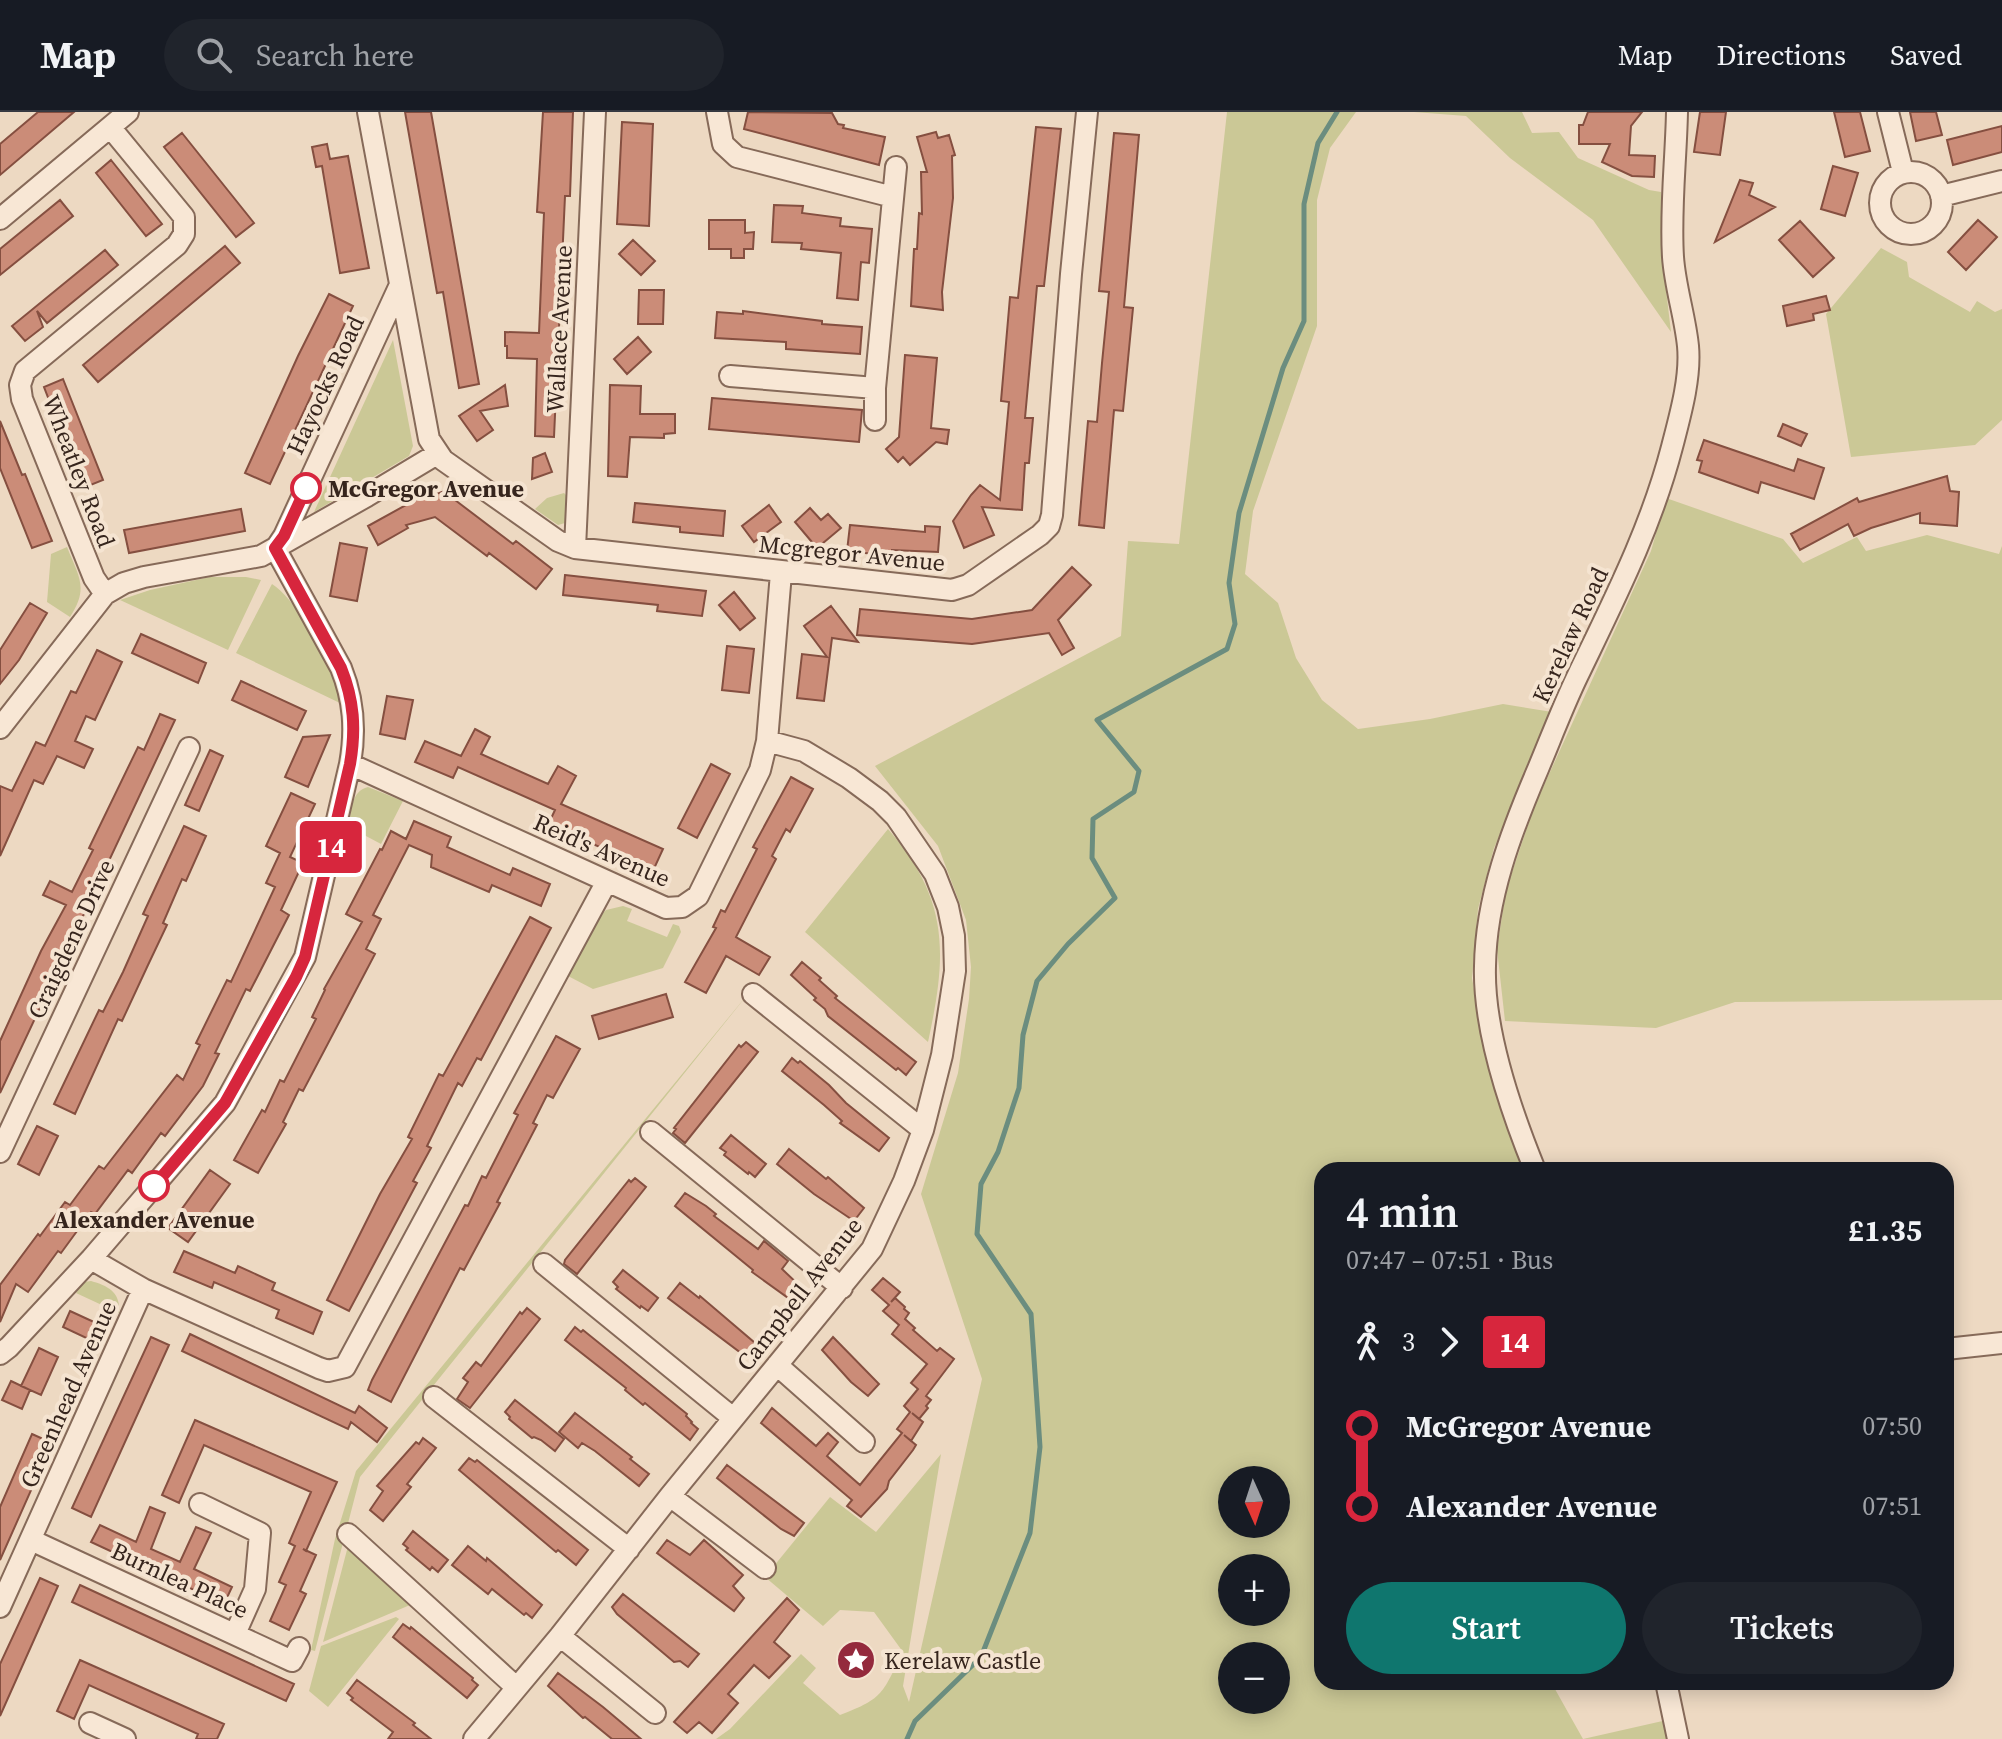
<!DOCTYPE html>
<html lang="en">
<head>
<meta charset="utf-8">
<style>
  body { margin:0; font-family:"Source Serif 4",serif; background:#20242c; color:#f1f3f6; height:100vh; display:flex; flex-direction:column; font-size:30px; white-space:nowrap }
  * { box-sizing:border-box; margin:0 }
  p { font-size:26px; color:#9ea1a6 }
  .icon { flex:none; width:44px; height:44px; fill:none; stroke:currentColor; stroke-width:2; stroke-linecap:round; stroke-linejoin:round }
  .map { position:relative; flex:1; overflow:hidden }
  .details { position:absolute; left:1314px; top:1050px; width:640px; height:528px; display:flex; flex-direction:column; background:#171b24; border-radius:24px; box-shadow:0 4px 20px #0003 }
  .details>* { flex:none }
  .badge { padding:0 16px; border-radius:6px; font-size:28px; line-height:52px }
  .needle { width:52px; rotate:177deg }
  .tools { position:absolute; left:1218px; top:1354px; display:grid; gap:16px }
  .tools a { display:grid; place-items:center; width:72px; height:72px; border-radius:50%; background:#171b24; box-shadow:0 4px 20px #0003; font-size:40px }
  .map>.badge { position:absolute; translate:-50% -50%; box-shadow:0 0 0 4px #fff }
  .legs { display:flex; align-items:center; gap:12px; height:88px; padding:0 32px; font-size:26px }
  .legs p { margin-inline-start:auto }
  .summary { display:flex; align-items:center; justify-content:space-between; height:136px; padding:0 32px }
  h1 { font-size:44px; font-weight:600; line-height:60px }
  .action { display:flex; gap:16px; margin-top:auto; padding:16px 32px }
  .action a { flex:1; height:92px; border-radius:48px; background:#0f766e; color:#fff; font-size:32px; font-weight:600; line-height:92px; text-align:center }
  .action a+a { background:#20242c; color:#f1f3f6 }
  ul { padding:0 32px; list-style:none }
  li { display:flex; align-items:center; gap:28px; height:80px; font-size:30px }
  li i { display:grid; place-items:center; width:12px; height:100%; margin:0 10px; background:currentColor }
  li i::after { content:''; width:20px; height:20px; margin:-10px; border:6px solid; border-radius:50%; background:#171b24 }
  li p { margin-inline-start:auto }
  li:first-child i { background:linear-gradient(#0000 50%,currentColor 0) }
  li:last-child i { background:linear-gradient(currentColor 50%,#0000 0) }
  header { display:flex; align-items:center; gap:48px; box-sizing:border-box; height:112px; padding:0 40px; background:#171b24; border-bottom:2px solid #363941 }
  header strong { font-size:38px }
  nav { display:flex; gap:44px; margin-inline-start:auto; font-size:28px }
  .search { width:560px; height:72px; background:#20242c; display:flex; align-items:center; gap:20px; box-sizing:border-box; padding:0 28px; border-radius:44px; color:#9ea1a6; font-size:30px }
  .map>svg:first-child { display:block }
  .green { fill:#cbc896; fill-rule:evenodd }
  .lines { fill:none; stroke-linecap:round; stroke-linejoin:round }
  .stream { stroke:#6b8d7f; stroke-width:5 }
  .building { fill:#cb8c78; stroke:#854f40; stroke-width:2 }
  .minor-casing { stroke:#866a59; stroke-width:24 }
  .minor { stroke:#f8e7d5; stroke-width:20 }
  .line-1-casing { stroke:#fff; stroke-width:18 }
  .line-1 { stroke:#d7263d; stroke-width:12 }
  .stop-1-dot { fill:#fff; stroke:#d7263d; stroke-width:4 }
  .labels { text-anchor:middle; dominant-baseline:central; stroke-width:8; stroke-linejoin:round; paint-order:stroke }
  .street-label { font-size:24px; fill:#36251d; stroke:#f5e4d1 }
  .stop-label { font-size:24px; font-weight:bold; fill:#36251d; stroke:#f5e4d1; text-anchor:start }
  .poi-label { font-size:24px; fill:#36251d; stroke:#f5e4d1; text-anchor:start }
</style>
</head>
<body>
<header>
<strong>Map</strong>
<div class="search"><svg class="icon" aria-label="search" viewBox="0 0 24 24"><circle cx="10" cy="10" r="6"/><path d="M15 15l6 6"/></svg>Search here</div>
<nav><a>Map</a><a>Directions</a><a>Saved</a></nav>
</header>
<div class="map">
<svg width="2002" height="1627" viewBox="0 0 2002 1627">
  <rect width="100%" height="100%" fill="#edd9c2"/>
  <path class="green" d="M1227,0H1356L1330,36L1317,88V214L1253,399L1245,462L1278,491L1296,546L1322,588L1358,617L1430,607L1503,592L1552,600L1494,736L1478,797L1472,866L1485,942L1522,1058H1322V1570H1551L1583,1627H716L730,1617L801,1542L816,1556L803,1571L840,1603C885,1586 882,1581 903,1540L874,1500L840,1498L823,1514L765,1465L830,1385L876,1420L941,1342L903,1574L909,1590L982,1267L921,1082L958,961L969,887L971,855L966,808L938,734L875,654L1121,524L1128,429L1179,432ZM1232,1368H1276V1412H1232ZM1232,1456H1276V1500H1232ZM1232,1544H1276V1588H1232Z
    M1414,0H1522L1532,21L1559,20L1578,46L1649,78L1661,80L1662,144L1671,220L1593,108L1510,46L1466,4Z
    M1881,136L1907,150L1909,165L1970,200L1977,189L1995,200L2002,197V308L1975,333L1851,345L1826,202Z
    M393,228L413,334L409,344L314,400Z
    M564,381L566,383L565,411L558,413L535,397L547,386Z
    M1666,386L1783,427L1803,451L1857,425L1866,439L1927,423L1999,442L2002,434V888L1735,890L1656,916L1505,909L1497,837L1506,778L1534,695L1651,439Z
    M67,435C79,465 89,476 70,505L47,490L51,442Z
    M210,465H246L261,468L228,538L120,488L150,478Z
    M272,472C294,486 323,536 334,561C338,570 339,582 342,592L236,541Z
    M368,675L403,689L381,732L349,715C351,699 351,679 368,675Z
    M888,717C950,788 947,843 928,930L805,820Z
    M623,794L632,797L627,809L667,825L673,812L679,814L681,820L663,856L593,877L568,864L601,803L606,798Z
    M752,877L360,1365L315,1539L311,1538L335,1427L356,1359Z
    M91,1169C109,1174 121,1181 119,1201L76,1181L84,1170Z
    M348,1434L410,1493L323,1530Z
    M396,1505L399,1507L328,1595L309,1579L321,1534Z
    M1667,1608L1672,1627H1583Z"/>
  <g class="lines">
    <path class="stream" d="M907,1627L915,1609L981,1545L1030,1421L1040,1335L1031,1202L977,1122L981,1072L998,1040L1019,976L1023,923L1037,869L1068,832L1115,786L1092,746L1093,707L1134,680L1139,659L1097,608L1227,537L1235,512L1229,471L1239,401L1283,256L1304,209V92L1318,31L1337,0"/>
  </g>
  <path class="building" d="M38,0H74L0,63V32Z
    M405,0H431L479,272L459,276L443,180L437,181Z
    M543,0H573L570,84H565L554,325L535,324L537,247L507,246V234H505V220L539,221L544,101L537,100Z
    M748,0L832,1L838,12L844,13L843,16L885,25L879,53L744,17Z
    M1588,0H1642L1631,14L1629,43L1655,44L1654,65L1632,64L1602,50L1610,32H1579V13H1583Z
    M1700,0H1726L1720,43L1694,40Z
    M1834,0H1860L1870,39L1845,45Z
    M1910,0H1936L1942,23L1916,29Z
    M622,10L653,12L649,114L617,112Z
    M2002,14V40L1953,53L1947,28Z
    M1036,15L1061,17L1044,174H1037L1025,306H1033L1029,351H1025L1022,398L982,395L994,423L964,436L953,409L971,383L980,373L1000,388L1009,290L1001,289L1010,185L1018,186Z
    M936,20L938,26L949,23L955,43L952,44L953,86L942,180L943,198L911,194L914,137H917L919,101L922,102L921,60H927L917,25Z
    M182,21L254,111L236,125L164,35Z
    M1114,21L1139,23L1124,195L1133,196L1123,299L1114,298L1104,416L1079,413L1088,309L1097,310L1102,251L1109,180L1099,179Z
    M327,32L330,47L348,44L369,156L340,161L322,54L316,55L312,35Z
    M111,48L162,112L146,124L96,61Z
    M1833,54L1858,61L1845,104L1821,97Z
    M1740,68L1753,71L1749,83L1775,95L1715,130Z
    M60,88L73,104L0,163V137Z
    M774,93L803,94L802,101L841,106L840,114L872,117L869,151L861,150L858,188L837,186L841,141L801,137L802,131L772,130Z
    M709,108H745V121L754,120L753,137H744V146H731V137H709Z
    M1978,108L1997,125L1966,158L1948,140Z
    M1800,109L1834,146L1813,165L1779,128Z
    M633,128L655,149L641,163L619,142Z
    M225,134L240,151L98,270L83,253Z
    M105,138L118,153L47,211L37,199L43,215L25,229L12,214Z
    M639,178H664L663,212H638Z
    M329,182L353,194L270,372L245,361L298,244Z
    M1826,184L1830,198L1813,202L1814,208L1787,214L1783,194Z
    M743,199L822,209V212L862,215L860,242L786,237V230L715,226L717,200L743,202Z
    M638,225L651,240L627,262L614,247Z
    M905,243L937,246L931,316L949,318L947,332L936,330L910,353L903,345L898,350L886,337L899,325Z
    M63,267L103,368L83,376L44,275Z
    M505,273L508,294L480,299L493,318L477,329L459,304Z
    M610,273L641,274L640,302H675V321L664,322V326L630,325L627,365L608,364Z
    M712,286L862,298L859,330L709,317Z
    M0,309L22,363L25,362L52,429L32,436L0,356Z
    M1783,312L1807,322L1801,334L1778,324Z
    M1704,328L1794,359L1798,347L1824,356L1814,387L1761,370L1758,381L1699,360L1702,349L1697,348Z
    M545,341L552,360L532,367L533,346Z
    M1947,364L1950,379L1959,380L1957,414L1920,411V401L1871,416L1854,424L1848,412L1800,438L1791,422L1857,386L1859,390Z
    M452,377L455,388L513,432L516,429L552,457L536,477L489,441L487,444L435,405L406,413L408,416L378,433L368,414L415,388Z
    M635,391L725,399L723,424L680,420V415L633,410Z
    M769,393L781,410L754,430L742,414Z
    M810,396L821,408L828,402L841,416L817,436L795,410Z
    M241,397L245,419L129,441L124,418Z
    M850,413L925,420V414L940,415L938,440L892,438V444L847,439Z
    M340,431L367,436L357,489L330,484Z
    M1072,455L1091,473L1058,508L1074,536L1062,543L1049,521L972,532L857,523L860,497L972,507L1032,498Z
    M565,463L706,479L702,504L657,499L658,493L563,483Z
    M734,480L755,506L740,518L719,493Z
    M30,491L47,501L19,548L0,572V538Z
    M831,494L858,530L832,526L824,589L797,586L802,542L827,545L804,514Z
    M141,522L206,551L198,571L132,541Z
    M727,534L754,537L749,581L722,578Z
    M97,538L122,550L95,608L86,604L75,629L93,637L84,656L57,644L43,672L34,668L0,744V674L12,679L36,630L45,634L71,579L76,581Z
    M241,569L306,599L297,618L232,588Z
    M387,584L413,588L405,627L380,622Z
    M160,602L175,608L0,981V929L41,839L66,793L43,783L50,769L72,780L93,738L89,736L138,635L144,638Z
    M475,617L490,625L481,642L548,672L558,654L576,664L561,692L663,737L652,761L606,740L607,738L548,713L555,698L458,655L453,666L415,650L425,629L461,644Z
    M330,623L308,675L285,665L303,625Z
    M210,638L223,644L199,699L185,693Z
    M711,652L730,662L697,726L678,716Z
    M791,665L813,677L790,720L786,717L772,744L776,747L736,825L770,845L759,863L726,844L706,881L685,870L716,816L713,815L721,798L725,800L757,737L753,735Z
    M291,681L315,692L290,745L303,751L281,798L289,803L250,879L246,877L215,941L219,942L203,974L165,1024L161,1021L132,1061L128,1058L95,1102L91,1100L61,1141L58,1139L28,1180L16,1172L0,1210V1173L38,1122L40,1124L65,1090L70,1093L99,1054L104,1057L177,963L183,968L200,933L196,931L227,868L231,870L275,775L266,771L280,741L266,734Z
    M414,709L451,725L447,735L510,763L513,756L550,772L541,794L492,773L489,780L431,755L432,743L409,733L373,803L381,807L366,837L375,842L303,979L299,977L283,1010L286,1012L258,1061L234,1048L262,998L265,1000L280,968L284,970L316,907L312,905L325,878L324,877L362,810L346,802L380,737L382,738L391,719L406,727Z
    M184,714L206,724L186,769L182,767L163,811L167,813L148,853L122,909L118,907L75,1002L54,992L99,898L103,900L123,860L148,804L143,802Z
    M530,805L551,816L481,948L477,946L462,974L458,971L427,1034L431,1036L413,1069L417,1071L349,1199L327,1188L380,1082L412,1027L408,1025L439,962L443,964Z
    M802,850L821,866L819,868L837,884L835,886L916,950L906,963L898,956L896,958L828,904L825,897L814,888L816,886L791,863Z
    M666,882L673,905L599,927L592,904Z
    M556,924L580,937L553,986L547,983L533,1011L537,1013L497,1090L500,1091L464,1158L460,1156L391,1290L368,1278L372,1268L465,1093L468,1094L482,1064L486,1066L518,1003L514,1001Z
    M746,930L758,940L685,1031L673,1021L676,1017L674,1016L739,933L741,935Z
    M792,946L798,951L800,949L829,973L846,991L889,1026L879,1039L840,1011L842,1009L824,993L782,959Z
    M37,1014L58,1024L39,1063L18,1052Z
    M731,1023L766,1052L755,1065L749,1060L748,1062L724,1043L726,1040L720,1036Z
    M789,1037L826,1067L828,1065L864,1096L854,1109L814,1082L777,1052Z
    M210,1058L230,1072L188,1130L168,1116Z
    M635,1066L646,1075L577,1162L564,1152L565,1148L629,1068L631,1070Z
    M685,1081L706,1094L716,1102L714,1104L758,1137L764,1129L788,1149L782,1157L801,1175L791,1188L752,1160L753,1158L675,1094Z
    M184,1139L235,1161L238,1154L275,1171L272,1178L322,1200L313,1222L276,1206L279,1198L214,1170L212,1176L174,1160Z
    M623,1158L658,1186L648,1199L641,1194L640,1196L616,1177L618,1175L613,1170Z
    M883,1166L900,1180L891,1190L895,1186L905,1195L904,1197L909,1201L905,1207L915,1216L913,1218L937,1239L940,1236L954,1247L926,1284L931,1288L926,1294L928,1296L919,1307L912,1301L923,1310L911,1329L904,1323L916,1333L913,1338L889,1369L887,1377L861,1405L847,1394L852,1388L761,1311L772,1296L816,1334L828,1321L838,1330L827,1344L860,1373L902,1321L897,1317L910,1300L904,1294L918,1277L911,1271L927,1252L892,1222L899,1213L883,1199L889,1193L872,1178Z
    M680,1171L699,1186L700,1184L755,1231L745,1244L668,1186Z
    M527,1196L540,1207L470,1296L457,1287L468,1270L463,1266L476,1250L481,1254L520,1200L522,1202Z
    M70,1199L107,1216L99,1232L63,1215Z
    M575,1215L581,1220L583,1218L687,1302L686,1304L692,1310L691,1311L698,1317L690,1328L645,1291L643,1293L625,1278L626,1276L565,1228Z
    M190,1222L355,1301L359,1294L387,1316L377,1330L351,1310L348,1317L182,1239Z
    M151,1225L169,1233L91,1405L72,1396Z
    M833,1225L879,1272L868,1284L851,1270L822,1238Z
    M39,1236L58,1245L41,1283L21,1274Z
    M11,1269L30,1278L22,1297L2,1288Z
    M515,1288L564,1327L555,1339L541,1328L534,1325L532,1326L509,1307L510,1305L505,1300Z
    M575,1301L632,1345L630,1347L649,1362L639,1374L595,1339L582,1331L578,1336L559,1320Z
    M195,1308L337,1370L306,1439L303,1437L316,1443L300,1479L306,1482L289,1518L270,1509L286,1473L279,1470L295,1434L289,1431L311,1380L204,1333L179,1391L162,1383Z
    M32,1322L52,1331L0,1448V1395Z
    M423,1326L436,1336L407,1372L411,1375L383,1409L370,1398L383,1379L377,1374L416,1330L419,1332Z
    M469,1346L475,1350L477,1348L588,1438L576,1453L558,1438L556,1440L459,1358Z
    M727,1353L804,1411L794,1424L781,1417L717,1366Z
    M150,1395L165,1401L151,1437L180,1450L196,1415L211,1421L194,1457L232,1475L224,1492L91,1430L100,1413L136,1430Z
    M413,1419L448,1448L438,1460L432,1455L430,1458L406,1438L408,1436L403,1432Z
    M667,1428L690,1443L704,1428L743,1463L733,1474L744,1486L734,1499L657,1441Z
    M468,1434L486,1449L487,1446L542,1493L532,1506L526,1501L524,1503L492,1477L488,1482L452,1453Z
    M40,1466L58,1474L0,1604V1552Z
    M80,1473L294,1572L286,1589L72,1490Z
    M623,1482L699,1542L688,1555L680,1549L674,1550L617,1502L612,1495Z
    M787,1486L799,1498L774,1530L790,1544L769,1566L754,1553L728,1582L738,1591L712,1621L699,1610L687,1621L674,1610Z
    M403,1512L410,1517L411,1515L473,1566L472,1568L478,1573L467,1586L393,1525Z
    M80,1548L224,1612L217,1627H196L198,1622L89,1573L74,1607L57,1599Z
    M558,1561L603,1595L641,1627H612L585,1605L583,1606L548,1574Z
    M357,1568L415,1611L413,1613L431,1627H388L393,1620L351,1588L353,1586L347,1581Z"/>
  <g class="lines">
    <g class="minor-casing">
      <path id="minor" d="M368,0L429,327L443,348L558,429L575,436L952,478L968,473L1040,423L1049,414L1052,403L1071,162L1087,0
        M717,0L723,32L737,45L893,85
        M1888,0L1903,60
        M1880 91a31 31 0 1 1 62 0a31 31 0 1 1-62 0Z
        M1941,84L2002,69
        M0,107L128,0
        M730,264L875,276L896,55
        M875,308V276
        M278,433L284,424L399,175
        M575,436L595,0
        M105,482L94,466L22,287L20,273L25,259L177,133L184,122V105L110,15
        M0,616L105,482L124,471L144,465L261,444L367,384L437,342
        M350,652L666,796L682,795L698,784L760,658L767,629L781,461
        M753,882L923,1018
        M651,1020L842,1176
        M0,1040L189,636
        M1535,1058C1511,999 1483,918 1485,854C1486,786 1511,720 1538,657C1551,626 1563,594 1578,563C1614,488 1651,416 1672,335C1680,304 1691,266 1688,234C1685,204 1675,175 1673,145C1670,97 1676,48 1677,0
        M91,1147L143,1177L319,1256L328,1259L345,1255L606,771
        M544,1152L733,1306
        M1946,1237L2002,1231
        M0,1242L9,1235L91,1147L225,991L305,845L350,652C356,618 354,588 341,556L275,436
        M777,1253L864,1330
        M434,1285L629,1437
        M670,1384L765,1456
        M200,1392L260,1421L255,1477L235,1522
        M348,1422L516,1575
        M31,1428L292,1549L299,1536
        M0,1495L143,1177
        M560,1524L655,1601
        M1666,1570L1678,1627
        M90,1611L125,1627
        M474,1627L560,1524L670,1384L872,1137L904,1069L923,1018L942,943L955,859L954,824L948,795L935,762L896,705L880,689L849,666L804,639L767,629"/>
    </g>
    <use href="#minor" class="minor"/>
  </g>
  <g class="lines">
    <g class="line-1-casing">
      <path id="line-1" d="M154,1074L225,991L296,865L305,845L350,652C356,617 354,588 341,556L275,436L284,424L306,376"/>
    </g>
    <use href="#line-1" class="line-1"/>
  </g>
  <defs>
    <g id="sight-disc" transform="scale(2)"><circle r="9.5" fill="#942a3d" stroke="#f5e4d1"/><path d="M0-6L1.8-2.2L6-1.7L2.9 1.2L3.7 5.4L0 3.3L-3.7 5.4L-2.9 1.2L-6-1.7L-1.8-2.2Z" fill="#fff"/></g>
  </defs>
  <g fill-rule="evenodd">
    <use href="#sight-disc" x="856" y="1548"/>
  </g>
  <g class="stop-1-dot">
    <circle cx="306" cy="376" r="14"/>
    <circle cx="154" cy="1074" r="14"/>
  </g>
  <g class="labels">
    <g class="street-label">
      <text transform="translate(559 217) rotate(-87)">Wallace Avenue</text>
      <text transform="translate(325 273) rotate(-65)">Hayocks Road</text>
      <text transform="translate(79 359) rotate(69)">Wheatley Road</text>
      <text transform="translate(852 441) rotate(6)">Mcgregor Avenue</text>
      <text transform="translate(1570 523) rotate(-65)">Kerelaw Road</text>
      <text transform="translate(602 738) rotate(24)">Reid's Avenue</text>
      <text transform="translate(71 827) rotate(-65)">Craigdene Drive</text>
      <text transform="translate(799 1182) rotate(-52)">Campbell Avenue</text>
      <text transform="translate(68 1282) rotate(-66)">Greenhead Avenue</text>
      <text transform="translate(180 1468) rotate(25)">Burnlea Place</text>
    </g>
    <g class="stop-label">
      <text x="328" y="376">McGregor Avenue</text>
      <text x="154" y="1107" text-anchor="middle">Alexander Avenue</text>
    </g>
    <g class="poi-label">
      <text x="884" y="1548">Kerelaw Castle</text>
    </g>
  </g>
</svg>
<div class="tools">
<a><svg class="needle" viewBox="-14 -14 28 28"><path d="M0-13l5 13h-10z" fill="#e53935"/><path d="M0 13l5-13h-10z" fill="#9ea1a6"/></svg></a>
<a>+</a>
<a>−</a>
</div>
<b class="badge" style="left:331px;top:735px;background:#d7263d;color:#fff">14</b>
<section class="details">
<div class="summary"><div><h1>4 min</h1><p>07:47 – 07:51 · Bus</p></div><b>£1.35</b></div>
<div class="legs"><svg class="icon" aria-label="walk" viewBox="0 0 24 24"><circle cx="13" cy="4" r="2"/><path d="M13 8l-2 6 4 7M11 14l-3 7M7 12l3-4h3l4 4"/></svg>3<svg class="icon" aria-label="forward" viewBox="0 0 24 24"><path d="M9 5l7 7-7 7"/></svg><b class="badge" style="background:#d7263d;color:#fff">14</b></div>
<ul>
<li><i style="color:#d7263d"></i><b>McGregor Avenue</b><p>07:50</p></li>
<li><i style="color:#d7263d"></i><b>Alexander Avenue</b><p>07:51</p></li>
</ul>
<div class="action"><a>Start</a><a>Tickets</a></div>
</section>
</div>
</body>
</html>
